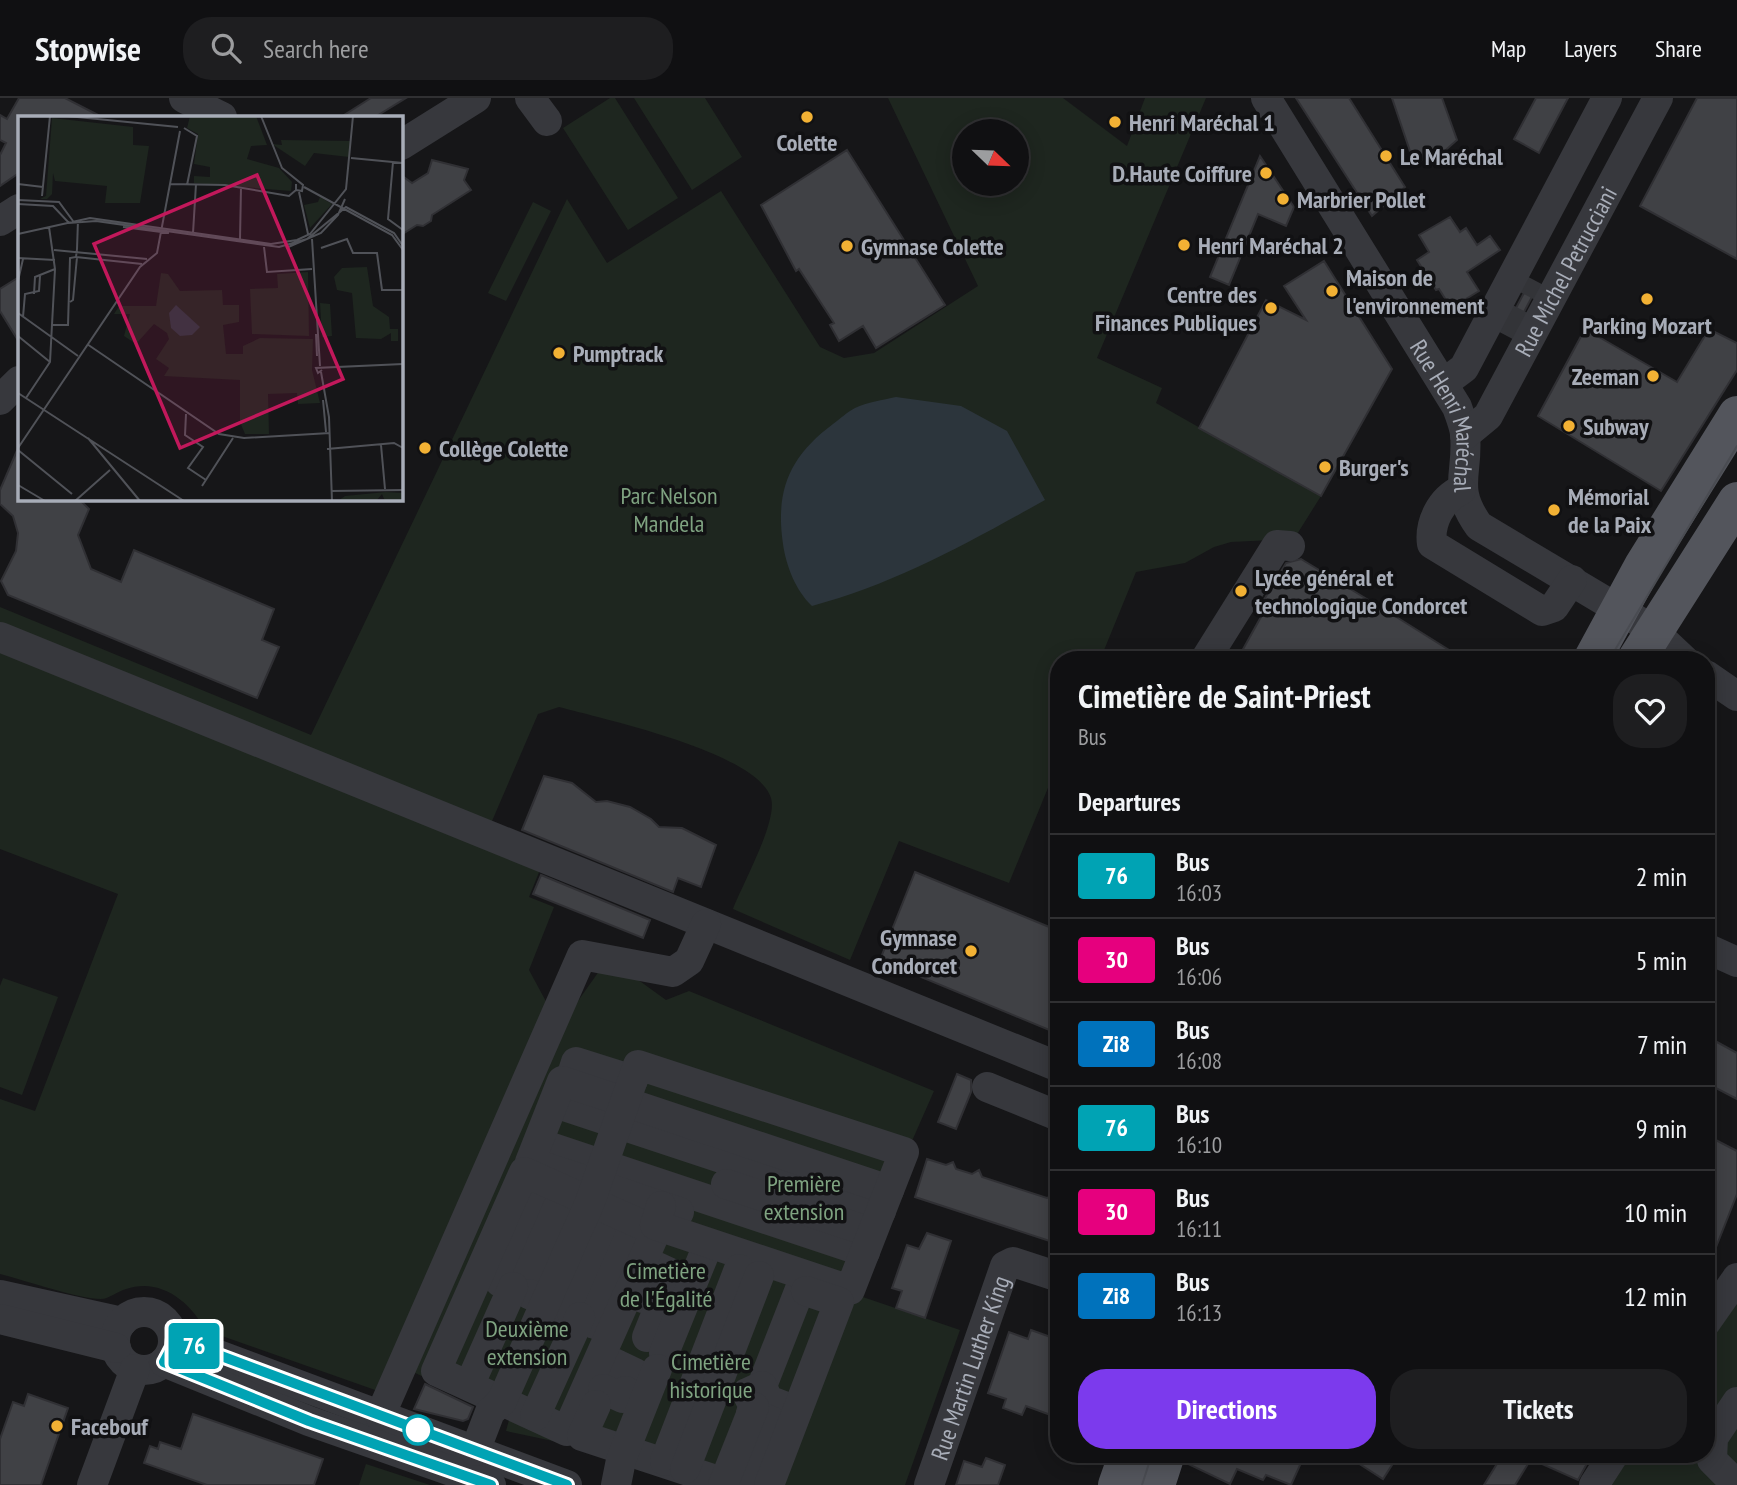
<!DOCTYPE html>
<html lang="en">
<head>
<meta charset="utf-8">
<style>
  body { margin:0; font-family:"PT Sans Narrow",sans-serif; background:#1e1e20; color:#f1f3f6; height:100vh; display:flex; flex-direction:column; font-size:26px; white-space:nowrap }
  * { box-sizing:border-box; margin:0 }
  p { font-size:23px; color:#9c9d9f }
  .icon { flex:none; width:38px; height:38px; fill:none; stroke:currentColor; stroke-width:2; stroke-linecap:round; stroke-linejoin:round }
  .map { position:relative; flex:1; overflow:hidden }
  .panel { position:absolute; left:1050px; top:553px; width:665px; height:812px; display:flex; flex-direction:column; background:#101012; border-radius:28px; box-shadow:0 4px 18px #0003,0 0 0 2px #303032 }
  .panel>* { flex:none }
  .badge { padding:0 14px; border-radius:5px; font-size:24px; line-height:46px }
  .needle { width:46px; rotate:113deg }
  .tools { position:absolute; left:952px; top:21px; display:grid; gap:14px }
  .tools a { display:grid; place-items:center; width:77px; height:77px; border-radius:50%; background:#101012; box-shadow:0 4px 18px #0003,0 0 0 2px #303032; font-size:35px }
  .map>.badge { position:absolute; translate:-50% -50%; box-shadow:0 0 0 4px #fff }
  h2 { padding:0 28px; font-size:26px; line-height:63px }
  .round { display:grid; place-items:center; flex:none; width:74px; height:74px; border-radius:28px; background:#1e1e20 }
  .headline { display:flex; align-items:center; justify-content:space-between; height:119px; padding:0 28px }
  h1 { font-size:33px; font-weight:600; line-height:52px }
  .button { display:flex; gap:14px; margin-top:auto; padding:14px 28px }
  .button a { flex:1; height:80px; border-radius:28px; background:#7c3aed; color:#fff; font-size:28px; font-weight:600; line-height:80px; text-align:center }
  .button a+a { background:#1e1e20; color:#f1f3f6 }
  ul { padding:0; list-style:none }
  li { display:flex; align-items:center; gap:21px; height:84px; padding:0 28px; border-top:2px solid #303032 }
  li div { flex:1 }
  li b { display:block; font-size:26px }
  li em { font-style:normal }
  li .badge { min-width:77px; font-weight:700; text-align:center }
  header { display:flex; align-items:center; gap:42px; box-sizing:border-box; height:98px; padding:0 35px; background:#101012; border-bottom:2px solid #303032 }
  header strong { font-size:33px }
  nav { display:flex; gap:38px; margin-inline-start:auto; font-size:24px }
  .search { width:490px; height:63px; background:#1e1e20; display:flex; align-items:center; gap:18px; box-sizing:border-box; padding:0 24px; border-radius:28px; color:#9c9d9f; font-size:26px }
  .map>svg:first-child { display:block }
  .green { fill:#1e261f; fill-rule:evenodd }
  .water { fill:#2c353c }
  .building { fill:#404145; stroke:#303034; stroke-width:2 }
  .lines { fill:none; stroke-linecap:round; stroke-linejoin:round }
  .minor-tunnel { stroke:#333438; stroke-width:30; stroke-dasharray:30 15; stroke-linecap:butt }
  .minor { stroke:#37383d; stroke-width:30 }
  .major { stroke:#53555c; stroke-width:38 }
  .tram { stroke:#4a4c52; stroke-width:2 }
  .line-casing { stroke:#fff; stroke-width:16 }
  .line { stroke:#00a3b4; stroke-width:10 }
  .poi-dot { fill:#f2b134; stroke:#111113; stroke-width:2.5 }
  .stop-dot { fill:#fff; stroke:#00a3b4; stroke-width:3.5 }
  .labels { text-anchor:middle; dominant-baseline:central; stroke-width:7; stroke-linejoin:round; paint-order:stroke }
  .poi-label { font-size:24px; font-weight:bold; fill:#a8adb8; stroke:#111113; text-anchor:start }
  .street-label { font-size:24px; fill:#a8adb8; stroke:#111113 }
  .park-label { font-size:24px; fill:#7fa381; stroke:#111113 }
  .inset-road { fill:none; stroke:#505258; stroke-width:2 }
  .view { fill:#c2185b; fill-opacity:0.15; stroke:#c2185b; stroke-width:3.5 }
  .inset-edge { fill:none; stroke:#a8adb8; stroke-width:3.5 }
</style>
</head>
<body>
<header>
<strong>Stopwise</strong>
<div class="search"><svg class="icon" aria-label="search" viewBox="0 0 24 24"><circle cx="10" cy="10" r="6"/><path d="M15 15l6 6"/></svg>Search here</div>
<nav><a>Map</a><a>Layers</a><a>Share</a></nav>
</header>
<div class="map">
<svg width="1737" height="1387" viewBox="0 0 1737 1387">
  <rect width="100%" height="100%" fill="#161618"/>
  <path class="green" d="M610,0H615L678,100L628,132L563,30Z
    M634,0H705L742,59L692,92Z
    M888,0H1063L1127,48L1145,0H1206L1097,260L1162,290L1156,305L1321,398L1294,441L1231,444L1214,449L1185,465L1136,474L1100,562H1059V663L1009,785L899,743L850,862L733,811C742,787 778,723 771,700C757,654 603,621 559,609L538,616L483,744L542,767L529,799L554,809L529,872L549,909L378,1293L205,1232C191,1204 160,1179 126,1191C118,1193 109,1201 101,1201C79,1201 24,1182 0,1176V1001L35,1013L118,796L0,751V509L311,637L567,101L607,165L721,93L820,249L844,260L874,255L978,188ZM964,33H1017V86H964Z
    M533,104L551,113L506,203L488,195Z
    M602,869L630,876L666,902L689,893L934,993L908,1052L854,1196L960,1232L905,1387H700L567,1346L506,1333L509,1322L466,1303L468,1299L413,1274L573,910Z
    M3,880L58,899L22,997L0,989V888Z
    M1737,1199V1387H1608L1629,1356H1706V1239Z
    M366,1366L430,1387H359Z"/>
  <path class="water" d="M896,299L961,308L1007,333L1045,402C970,444 895,486 812,508C796,493 786,468 783,446C775,392 790,358 833,326C840,321 847,314 855,310C867,304 883,302 896,299Z"/>
  <path class="building" d="M19,0H65L102,19H19V75L0,88V57L6,45L0,42V17L7,21Z
    M371,0H406L375,19H341Z
    M1296,0H1349L1405,89L1372,118Z
    M1392,0H1442L1457,42L1430,66L1424,60L1415,68Z
    M1536,0H1568L1539,55L1514,41Z
    M1697,0H1737V161L1640,108Z
    M847,52L945,207L876,250L863,228L839,243L830,227L834,225L799,171L796,173L761,107Z
    M1260,58L1294,109L1286,128L1258,116L1229,187L1210,179Z
    M432,62L468,71L464,82L471,92L432,117L431,123L423,128L417,127L401,137V77L412,85L428,75Z
    M1450,119L1460,134L1466,130L1477,147L1490,138L1500,152L1467,174L1479,193L1451,210L1439,191L1436,192L1417,162L1429,154L1419,137Z
    M1324,163L1392,271L1321,398L1199,330L1266,202L1306,222L1284,188Z
    M19,179V244L0,213V191Z
    M1526,191L1534,195L1515,231L1507,227Z
    M1585,231L1677,284L1709,231L1737,245V272L1661,393L1538,318Z
    M19,348V401H79L89,411L78,437L91,471L121,484L134,452L274,511L262,542L279,549L257,600L8,497L1,483L16,453L18,435L13,418L0,406V392Z
    M1301,461L1398,520L1465,562H1237L1267,508L1262,505L1286,465Z
    M544,678L572,685L596,704L607,703L630,709L651,721L659,729L682,730L716,747L701,789L678,780L673,794L522,732Z
    M915,774L1059,833V936L880,862Z
    M541,777L650,822L643,840L533,796Z
    M1706,938L1737,955V1001L1706,985Z
    M957,976L971,982V994L956,1031L938,1024Z
    M1706,1037L1737,1053V1096L1707,1172Z
    M927,1061L946,1067L953,1064L956,1071L972,1076L979,1072L982,1079L1047,1100L1054,1097L1059,1108V1146L915,1099Z
    M927,1135L951,1143L925,1220L896,1210L902,1193L892,1190L907,1147L919,1151Z
    M1031,1232L1059,1242V1320L1026,1308L1022,1317L1003,1310L1006,1301L988,1295L1009,1234L1028,1241Z
    M425,1286L473,1309L468,1321L463,1323L414,1311Z
    M28,1296L68,1310L41,1387H0V1341L13,1304L24,1308Z
    M193,1316L323,1361L314,1387H207L144,1365L150,1348L158,1351L160,1344L181,1351Z
    M1187,1356H1305L1291,1387L1266,1377L1263,1382L1237,1371L1230,1386L1186,1365Z
    M1344,1356H1399L1383,1381Z
    M1503,1356H1581L1590,1360L1578,1382L1531,1361L1515,1387H1484Z
    M986,1360L1005,1367L998,1387H956L964,1363L982,1369Z"/>
  <g class="lines">
    <path class="minor-tunnel" d="M1507,238L1536,183"/>
    <g class="minor">
      <path d="M184,0L222,19"/>
      <path d="M530,0L547,23"/>
      <path id="s1" d="M1266,0L1457,309C1460,318 1464,327 1465,336C1469,376 1451,389 1479,428L1650,530L1684,562"/>
      <path d="M401,47L476,0"/>
      <path d="M0,123L19,111"/>
      <path d="M1444,285L1464,270L1607,0"/>
      <path d="M0,302L19,283"/>
      <path id="s2" d="M1465,337L1488,318L1658,0"/>
      <path d="M1461,392C1441,401 1429,425 1432,446L1542,513L1554,509L1572,482"/>
      <path d="M0,539L1059,969"/>
      <path d="M1205,562L1277,447L1290,448"/>
      <path d="M1706,577L1737,598"/>
      <path d="M1706,850L1737,864"/>
      <path d="M569,986L576,964L633,982"/>
      <path d="M987,989L1056,1017"/>
      <path d="M555,1005L881,1113"/>
      <path d="M538,1045L865,1154"/>
      <path d="M726,1086L861,1131"/>
      <path d="M679,1114L530,1064L562,983L889,1092"/>
      <path d="M503,1122L634,1180"/>
      <path d="M500,1184L544,1083"/>
      <path d="M521,1193L565,1093"/>
      <path d="M529,1196L611,1233"/>
      <path d="M0,1197L122,1224"/>
      <path d="M643,1200L657,1169L692,1185"/>
      <circle cx="144" cy="1243" r="29"/>
      <path d="M572,1215L616,1115"/>
      <path d="M0,1221L116,1250"/>
      <path d="M1706,1224L1737,1180"/>
      <path d="M592,1225L636,1124"/>
      <path d="M647,1239L671,1179"/>
      <path d="M173,1240L567,1387"/>
      <path d="M664,1255L703,1159"/>
      <path d="M164,1264L309,1323L491,1387"/>
      <path d="M614,1265L635,1275"/>
      <path d="M469,1288L567,1333L656,1133L524,1074L436,1273L469,1288L513,1189"/>
      <path d="M762,1288L800,1191"/>
      <path d="M603,1291L623,1300L626,1293"/>
      <path d="M768,1302L754,1309L747,1295L762,1288L768,1302L797,1313"/>
      <path d="M596,1307L582,1338L731,1387"/>
      <path d="M380,1318L582,857L673,874L689,863L706,826"/>
      <path d="M535,1318L580,1219"/>
      <path d="M475,1353L490,1314L502,1303L590,1104L638,967L904,1054L850,1192L655,1127L661,1108"/>
      <path d="M665,1363L739,1171"/>
      <path d="M685,1371L759,1178"/>
      <path d="M749,1381L771,1323L751,1315"/>
      <path d="M1733,1383L1712,1362L1713,1340L1737,1304"/>
      <path d="M92,1387L135,1271"/>
      <path d="M616,1387L621,1362L657,1271"/>
      <path d="M723,1387L754,1309"/>
      <path d="M769,1387L839,1204L806,1193"/>
      <path id="s3" d="M929,1387L1005,1168L1013,1164L1059,1179"/>
      <path d="M1594,1387L1614,1356"/>
    </g>
    <path class="major" d="M1592,562L1643,468L1737,317
      M1636,562L1737,403
      M1117,1387L1128,1356
      M1156,1387L1166,1356"/>
    <path class="tram" d="M1609,562L1737,348
      M1142,1387L1152,1356"/>
  </g>
  <g class="lines">
    <g class="line-casing">
      <path id="line" d="M491,1387L309,1323L164,1264L172,1249L173,1240L567,1387"/>
    </g>
    <use href="#line" class="line"/>
  </g>
  <g class="poi-dot">
    <circle cx="807" cy="19" r="7"/>
    <circle cx="1115" cy="24" r="7"/>
    <circle cx="1386" cy="58" r="7"/>
    <circle cx="1266" cy="75" r="7"/>
    <circle cx="1283" cy="101" r="7"/>
    <circle cx="1184" cy="147" r="7"/>
    <circle cx="847" cy="148" r="7"/>
    <circle cx="1332" cy="193" r="7"/>
    <circle cx="1647" cy="201" r="7"/>
    <circle cx="1271" cy="210" r="7"/>
    <circle cx="559" cy="255" r="7"/>
    <circle cx="1653" cy="278" r="7"/>
    <circle cx="1569" cy="328" r="7"/>
    <circle cx="425" cy="350" r="7"/>
    <circle cx="1325" cy="369" r="7"/>
    <circle cx="1554" cy="412" r="7"/>
    <circle cx="1241" cy="493" r="7"/>
    <circle cx="971" cy="853" r="7"/>
    <circle cx="57" cy="1328" r="7"/>
  </g>
  <circle class="stop-dot" cx="418" cy="1332" r="14"/>
  <g class="labels">
    <g class="poi-label">
      <text x="1129" y="24">Henri Maréchal 1</text>
      <text x="807" y="44" text-anchor="middle">Colette</text>
      <text x="1400" y="58">Le Maréchal</text>
      <text x="1252" y="75" text-anchor="end">D.Haute Coiffure</text>
      <text x="1297" y="101">Marbrier Pollet</text>
      <text x="1198" y="147">Henri Maréchal 2</text>
      <text x="861" y="148">Gymnase Colette</text>
      <text x="1346" y="179">Maison de<tspan x="1346" dy="28">l'environnement</tspan></text>
      <text x="1257" y="196" text-anchor="end">Centre des<tspan x="1257" dy="28">Finances Publiques</tspan></text>
      <text x="1647" y="227" text-anchor="middle">Parking Mozart</text>
      <text x="573" y="255">Pumptrack</text>
      <text x="1639" y="278" text-anchor="end">Zeeman</text>
      <text x="1583" y="328">Subway</text>
      <text x="439" y="350">Collège Colette</text>
      <text x="1339" y="369">Burger's</text>
      <text x="1568" y="398">Mémorial<tspan x="1568" dy="28">de la Paix</tspan></text>
      <text x="1255" y="479">Lycée général et<tspan x="1255" dy="28">technologique Condorcet</tspan></text>
      <text x="957" y="839" text-anchor="end">Gymnase<tspan x="957" dy="28">Condorcet</tspan></text>
      <text x="71" y="1328">Facebouf</text>
    </g>
    <g class="street-label">
      <text stroke="none"><textPath href="#s2" startOffset="194">Rue Michel Petrucciani</textPath></text>
      <text stroke="none"><textPath href="#s1" startOffset="368">Rue Henri Maréchal</textPath></text>
      <text stroke="none"><textPath href="#s3" startOffset="124">Rue Martin Luther King</textPath></text>
    </g>
    <g class="park-label">
      <text x="669" y="397">Parc Nelson<tspan x="669" dy="28">Mandela</tspan></text>
      <text x="804" y="1085">Première<tspan x="804" dy="28">extension</tspan></text>
      <text x="666" y="1172">Cimetière<tspan x="666" dy="28">de l'Égalité</tspan></text>
      <text x="527" y="1230">Deuxième<tspan x="527" dy="28">extension</tspan></text>
      <text x="711" y="1263">Cimetière<tspan x="711" dy="28">historique</tspan></text>
    </g>
  </g>
  <g transform="translate(18 18)">
    <rect width="385" height="385" fill="#161618"/>
    <path d="M172,0H238L249,29L233,30L229,43L261,52L274,66L273,75L176,67V60L192,61V51L176,48L180,18L169,12ZM34,2L115,11V29L131,30L122,87H87L89,70L37,65L35,57L34,78L29,83H22L28,80ZM263,24L333,25L331,41L296,37L287,50L254,28L264,29ZM302,81L314,88L292,112L286,89L300,86ZM349,151L355,190L371,201L372,213H380V225H373V217L363,223L338,222L334,177L319,174L316,161L324,152ZM290,156L291,220L234,218L232,173L260,172L259,158ZM143,157L150,158L162,175L204,174L205,189H221V206L205,209L208,238H225V230L242,222L295,223L294,254L302,287L280,288L279,277L250,278L251,318H227L222,306V264L146,260L151,252L138,243L151,223L149,217L136,208L118,228L106,220L112,198H96L101,190H138ZM302,187L312,188L314,220L304,221ZM368,376L385,377V385H367L364,378L358,385H320L327,380Z" fill="#1e261f"/>
    <path d="M158,189L182,211L174,219L162,220L153,212L151,197Z" fill="#2c353c"/>
    <path class="inset-road" d="M49,0L160,11M243,0L264,52L285,69L284,75L278,74V68M166,12L179,20L169,69M333,42L385,47M375,46L370,103L385,114M0,68L25,71M152,68L207,69L271,80L278,74M286,71L374,119L385,134M281,76L290,118M24,80L32,0M0,84L41,86L55,105M0,88L35,90L51,107L78,105L261,131L289,123L328,91L376,117L385,130M105,111L151,117M175,117L178,68M0,118L72,102L253,128L279,124L292,118L328,73L335,0M222,123L223,71M294,123L302,250M246,131L249,156L294,153M268,132L303,117L320,99L327,83M303,132L329,123L335,137H359L364,174H384M36,134L129,143M58,141L124,148M0,142L37,144M385,153V185M0,165L5,143M16,178L17,161L37,153M52,186L55,184L59,141M0,197L60,240M5,201L7,178L21,175L22,160M34,209H50L52,142L58,141L59,133L60,104M298,218L299,240M0,220L32,246M69,228L201,318L226,322L312,317M304,254L300,257L298,252L385,248M303,256L311,301L314,385M0,277L166,385M8,282L32,246L37,153L31,111M305,284L308,316M168,298L167,319L185,331L170,352L188,364M70,322L122,385M363,329L367,373M0,332L122,151L139,137L162,15M309,333L376,327L385,332M0,334L54,378M0,369L27,385M184,370L215,322M313,375L385,374M57,385L92,354"/>
    <path class="view" d="M239,59L325,263L162,332L76,128Z"/>
    <rect width="385" height="385" class="inset-edge"/>
  </g>
</svg>
<div class="tools">
<a><svg class="needle" viewBox="-14 -14 28 28"><path d="M0-13l5 13h-10z" fill="#e53935"/><path d="M0 13l5-13h-10z" fill="#9c9d9f"/></svg></a>
</div>
<b class="badge" style="left:194px;top:1248px;background:#00a3b4;color:#fff">76</b>
<section class="panel">
<div class="headline"><div><h1>Cimetière de Saint-Priest</h1><p>Bus</p></div><a class="round"><svg class="icon" aria-label="heart" viewBox="0 0 24 24"><path d="M12 20l-8-8c-3-5 5-10 8-4 3-6 11-1 8 4z"/></svg></a></div>
<h2>Departures</h2>
<ul>
<li><span class="badge" style="background:#00a3b4;color:#fff">76</span><div><b>Bus</b><p>16:03</p></div><em>2 min</em></li>
<li><span class="badge" style="background:#e6007e;color:#fff">30</span><div><b>Bus</b><p>16:06</p></div><em>5 min</em></li>
<li><span class="badge" style="background:#0072bc;color:#fff">Zi8</span><div><b>Bus</b><p>16:08</p></div><em>7 min</em></li>
<li><span class="badge" style="background:#00a3b4;color:#fff">76</span><div><b>Bus</b><p>16:10</p></div><em>9 min</em></li>
<li><span class="badge" style="background:#e6007e;color:#fff">30</span><div><b>Bus</b><p>16:11</p></div><em>10 min</em></li>
<li><span class="badge" style="background:#0072bc;color:#fff">Zi8</span><div><b>Bus</b><p>16:13</p></div><em>12 min</em></li>
</ul>
<div class="button"><a>Directions</a><a>Tickets</a></div>
</section>
</div>
</body>
</html>
